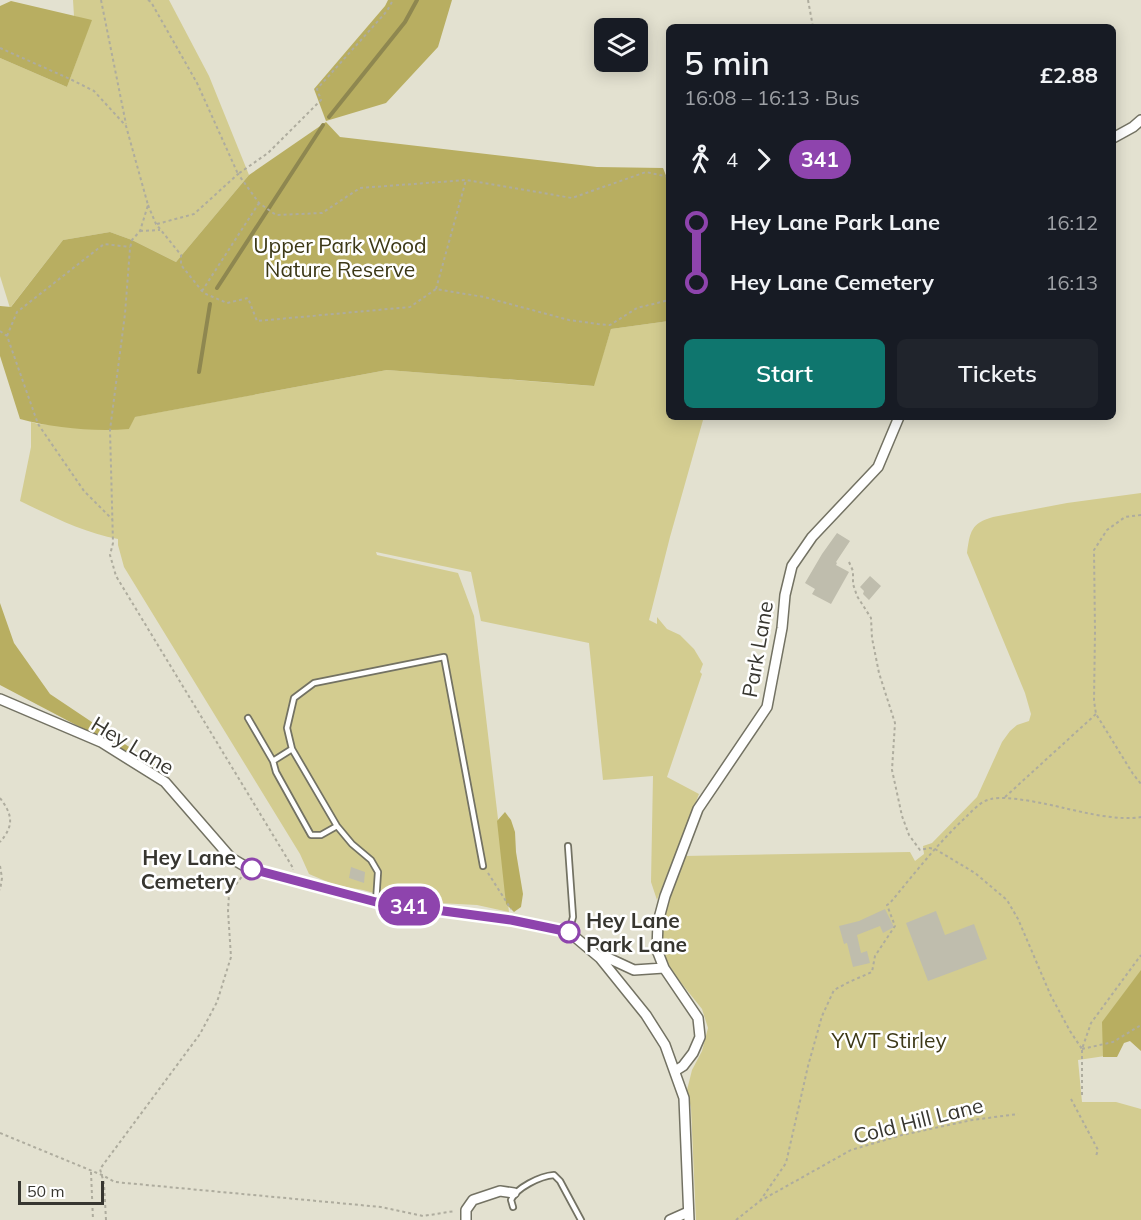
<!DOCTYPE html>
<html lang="en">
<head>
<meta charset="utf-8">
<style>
  body { margin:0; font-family:Mulish,sans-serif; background:#20242c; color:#f1f3f6; height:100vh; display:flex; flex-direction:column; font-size:22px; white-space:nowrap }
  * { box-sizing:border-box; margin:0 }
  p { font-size:20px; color:#9ea1a6 }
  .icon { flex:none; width:33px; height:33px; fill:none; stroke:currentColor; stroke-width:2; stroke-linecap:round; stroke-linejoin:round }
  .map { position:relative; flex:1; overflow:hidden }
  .sheet { position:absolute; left:666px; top:24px; width:450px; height:396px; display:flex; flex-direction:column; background:#171b24; border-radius:9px; box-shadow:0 3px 15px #0003 }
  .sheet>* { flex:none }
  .badge { padding:0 12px; border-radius:20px; font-size:21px; line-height:39px }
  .tools { position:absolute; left:594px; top:18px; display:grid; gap:12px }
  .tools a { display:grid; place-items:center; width:54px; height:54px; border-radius:9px; background:#171b24; box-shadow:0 3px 15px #0003; font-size:30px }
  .scale { position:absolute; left:18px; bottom:15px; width:86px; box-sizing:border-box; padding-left:6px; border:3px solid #373630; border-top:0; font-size:16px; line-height:21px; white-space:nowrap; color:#373630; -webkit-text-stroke:4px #fff; paint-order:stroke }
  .map>.badge { position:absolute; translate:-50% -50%; box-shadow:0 0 0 3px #fff }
  .legs { display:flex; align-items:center; gap:9px; height:66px; padding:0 18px; font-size:20px }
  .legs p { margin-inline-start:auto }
  .overview { display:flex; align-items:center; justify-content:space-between; height:102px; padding:0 18px }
  h1 { font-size:33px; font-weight:600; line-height:45px }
  .cta { display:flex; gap:12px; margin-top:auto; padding:12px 18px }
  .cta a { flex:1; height:69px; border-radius:9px; background:#0f766e; color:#fff; font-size:24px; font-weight:600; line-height:69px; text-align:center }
  .cta a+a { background:#20242c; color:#f1f3f6 }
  ul { padding:0 18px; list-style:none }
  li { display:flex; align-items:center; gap:21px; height:60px; font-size:22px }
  li i { display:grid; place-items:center; width:9px; height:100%; margin:0 8px; background:currentColor }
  li i::after { content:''; width:15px; height:15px; margin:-8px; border:4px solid; border-radius:50%; background:#171b24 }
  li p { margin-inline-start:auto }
  li:first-child i { background:linear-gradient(#0000 50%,currentColor 0) }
  li:last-child i { background:linear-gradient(currentColor 50%,#0000 0) }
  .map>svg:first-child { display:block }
  .green { fill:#d3cc90 }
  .forest { fill:#b8ae61 }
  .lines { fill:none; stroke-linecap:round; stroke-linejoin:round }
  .stream { stroke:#8e8750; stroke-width:4 }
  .building { fill:#bfbdad }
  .service-casing { stroke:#737263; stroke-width:8 }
  .minor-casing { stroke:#737263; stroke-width:12 }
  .path { stroke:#aeac9e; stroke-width:2; stroke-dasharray:3 3; stroke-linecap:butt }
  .service { stroke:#fff; stroke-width:4.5 }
  .minor { stroke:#fff; stroke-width:9 }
  .line-1-casing { stroke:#fff; stroke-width:14 }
  .line-1 { stroke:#8e44ad; stroke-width:9 }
  .stop-1-dot { fill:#fff; stroke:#8e44ad; stroke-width:3 }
  .labels { text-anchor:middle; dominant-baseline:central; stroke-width:5; stroke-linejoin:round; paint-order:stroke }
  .park-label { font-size:21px; fill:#3c3816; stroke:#fff }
  .street-label { font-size:21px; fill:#373630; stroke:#fff }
  .stop-label { font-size:21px; font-weight:bold; fill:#373630; stroke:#fff; text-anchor:end }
</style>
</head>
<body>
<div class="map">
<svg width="1141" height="1220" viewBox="0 0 1141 1220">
  <rect width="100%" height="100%" fill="#e3e1d0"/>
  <path class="green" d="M73,0H169L209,76L249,175L176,262L132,240L110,232L63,240L10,308L0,276V58L67,87L91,21L74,16Z
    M669,321V417H697L703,420L670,537L649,620L657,624V617L667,629L680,635L694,649L703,664L700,672L702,674L667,777L699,794L657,900L651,882L653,776L603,780L589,643L481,621L471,572L376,552L377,555L458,573L474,616L509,912L477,905L419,902L392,898L363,890L335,885L309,874L300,854L124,567L118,545V539C84,533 51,516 20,501L31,447V422L38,424L129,429L134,417L387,370L593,386L611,329Z
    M1141,493V1050L1129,1040L1124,1039L1105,1056L1078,1060L1082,1102H1116L1141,1109V1220H696L691,1108L687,1090L692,1070L702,1051L708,1028L702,1009L666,964L662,949V926L668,898L684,856L910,852L915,861L924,854L923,846L932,843L977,797L1002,742L1010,731L1017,725L1029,721L1031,714L1025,693L967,553C970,532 971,523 993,517L1067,503Z"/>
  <path class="forest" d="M388,0H452L438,47L386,103L326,121L314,89L385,6Z
    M11,1L92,20L67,87L0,58V6Z
    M326,122L340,137L597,167L663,168L669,183V321L611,329L594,386L387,370L135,417L129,429C95,432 53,428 20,419L0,356V306L11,307L63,240L110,232L132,240L176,262L249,175Z
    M0,603L14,643L50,694L171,775L0,685Z
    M505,812L511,820L515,832L516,852L523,894L521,907L514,912L506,904L497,821Z
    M1141,970V1051L1130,1041L1124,1043L1117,1057H1103L1102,1022Z"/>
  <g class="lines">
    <path class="stream" d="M329,117L405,22L417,0
      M217,288L323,125
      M199,372L210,304"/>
  </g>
  <path class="building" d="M837,533L850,541L836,562L837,563L836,565L849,572L831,604L812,594L815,589L805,583L822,554Z
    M870,576L881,586L869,600L863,594L864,591L860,587Z
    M351,867L365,872L364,883L349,878Z
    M885,909L894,927L883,933L880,926L857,935L861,953L867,951L870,963L853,967L847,943L844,944L839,926L859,921Z
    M936,911L945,935L974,924L987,959L928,981L906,923Z"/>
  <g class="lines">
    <g class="service-casing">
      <path id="service" d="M248,718L273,761
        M292,749L287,728L294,698L314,683L444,657L483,866
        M337,826L321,835H311L276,772L273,761L292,749L337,826L352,844L371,860L378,872L376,902
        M568,846L573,917L569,932
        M513,1207L511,1200C516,1188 540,1176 554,1175L560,1181L581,1220"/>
    </g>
    <g class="minor-casing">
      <path id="minor" d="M1113,138L1133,127L1141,120
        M0,699L101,742L165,782L231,858L248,868L376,902L511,920L569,932L600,958L646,1015L665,1045L684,1098L689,1220
        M600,958L606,957L634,970L664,968
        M675,1071L683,1066L693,1053L700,1037L698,1018L664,968L657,950L658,922L665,896L698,809L767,707L782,628L785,595L792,566L812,537L878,467L899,417
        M466,1220V1210L473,1200L500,1191L514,1193
        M670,1220L688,1212"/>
    </g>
    <path class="path" d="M101,0L126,124
      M148,0L151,2L197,83L238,174L268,153L321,100L317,89L387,11L393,0
      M808,0L813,27
      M0,48L70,79L94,91L126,126L148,205L140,231L132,240L130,248L125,314L110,430L113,543L110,555L116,576L293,868V870
      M148,205L156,224L181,255V265L202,291L206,294L227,303L248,298L257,321L410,307L436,289L484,297L569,320L598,324L610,325L637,308L669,300
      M157,224L194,214L238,174L259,203L276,215L322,213L360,188L466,180L572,198L646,172L669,177
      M140,231L160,230
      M436,289L466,180
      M202,291L259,203
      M0,331L7,336L38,424L84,491L112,519
      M7,336L17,312L104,244L130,247
      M1141,515L1125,517L1107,530L1094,550L1095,631L1094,701L1096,714L1133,774L1141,784
      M849,562L853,571V584L857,596L871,618L872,638L879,673L895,723L892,770L902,816L909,835L920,850L929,848L935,849L975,873L1007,900L1018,919L1051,996L1070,1031L1082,1049
      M1005,797L1096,714
      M0,798C13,815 14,826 0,842
      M0,866L2,878L0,890
      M488,873L511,909
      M1082,1049L1113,1042L1141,1025
      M1082,1095V1049L1091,1023L1141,955
      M1071,1099L1098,1150L1096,1156
      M0,1133L102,1175L115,1182L381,1207L423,1216L455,1211
      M91,1172L93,1220
      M760,1201L786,1163L808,1066L822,1016L834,990L849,982L872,972L875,956L895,926L887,905L890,903C914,874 938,843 966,817C973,810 981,801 991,799C1007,795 1047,804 1064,808C1086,813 1119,821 1141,817
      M106,1220L104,1183L100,1169L200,1034L217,1002L231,957L228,911L229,894L243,875
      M736,1220L760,1201L851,1150L902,1135L972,1120L1018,1114"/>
    <use href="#service" class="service"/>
    <use href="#minor" class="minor"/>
  </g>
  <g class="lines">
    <g class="line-1-casing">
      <path id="line-1" d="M252,869L376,902L511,920L569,932"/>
    </g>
    <use href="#line-1" class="line-1"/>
  </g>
  <g class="stop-1-dot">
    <circle cx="252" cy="869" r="10"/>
    <circle cx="569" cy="932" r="10"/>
  </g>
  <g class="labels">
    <g class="park-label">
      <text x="340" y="245">Upper Park Wood<tspan x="340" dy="24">Nature Reserve</tspan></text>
      <text x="889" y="1040">YWT Stirley</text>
    </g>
    <g class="street-label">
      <text transform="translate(757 649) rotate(-80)">Park Lane</text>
      <text transform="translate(133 745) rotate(31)">Hey Lane</text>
      <text transform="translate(918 1120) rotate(-14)">Cold Hill Lane</text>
    </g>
    <g class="stop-label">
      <text x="236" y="857">Hey Lane<tspan x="236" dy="24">Cemetery</tspan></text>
      <text x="586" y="920" text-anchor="start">Hey Lane<tspan x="586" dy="24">Park Lane</tspan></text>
    </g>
  </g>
</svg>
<div class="tools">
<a><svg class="icon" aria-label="layers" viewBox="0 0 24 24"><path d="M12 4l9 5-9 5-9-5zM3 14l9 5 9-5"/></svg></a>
</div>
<div class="scale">50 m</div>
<b class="badge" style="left:409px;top:906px;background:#8e44ad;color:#fff">341</b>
<section class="sheet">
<div class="overview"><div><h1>5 min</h1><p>16:08 – 16:13 · Bus</p></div><b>£2.88</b></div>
<div class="legs"><svg class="icon" aria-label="walk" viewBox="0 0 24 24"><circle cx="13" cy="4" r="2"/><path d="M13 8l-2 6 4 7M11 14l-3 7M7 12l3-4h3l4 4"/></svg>4<svg class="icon" aria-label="forward" viewBox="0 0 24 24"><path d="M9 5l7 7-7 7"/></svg><b class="badge" style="background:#8e44ad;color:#fff">341</b></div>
<ul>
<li><i style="color:#8e44ad"></i><b>Hey Lane Park Lane</b><p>16:12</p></li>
<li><i style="color:#8e44ad"></i><b>Hey Lane Cemetery</b><p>16:13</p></li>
</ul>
<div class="cta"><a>Start</a><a>Tickets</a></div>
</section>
</div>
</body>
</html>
